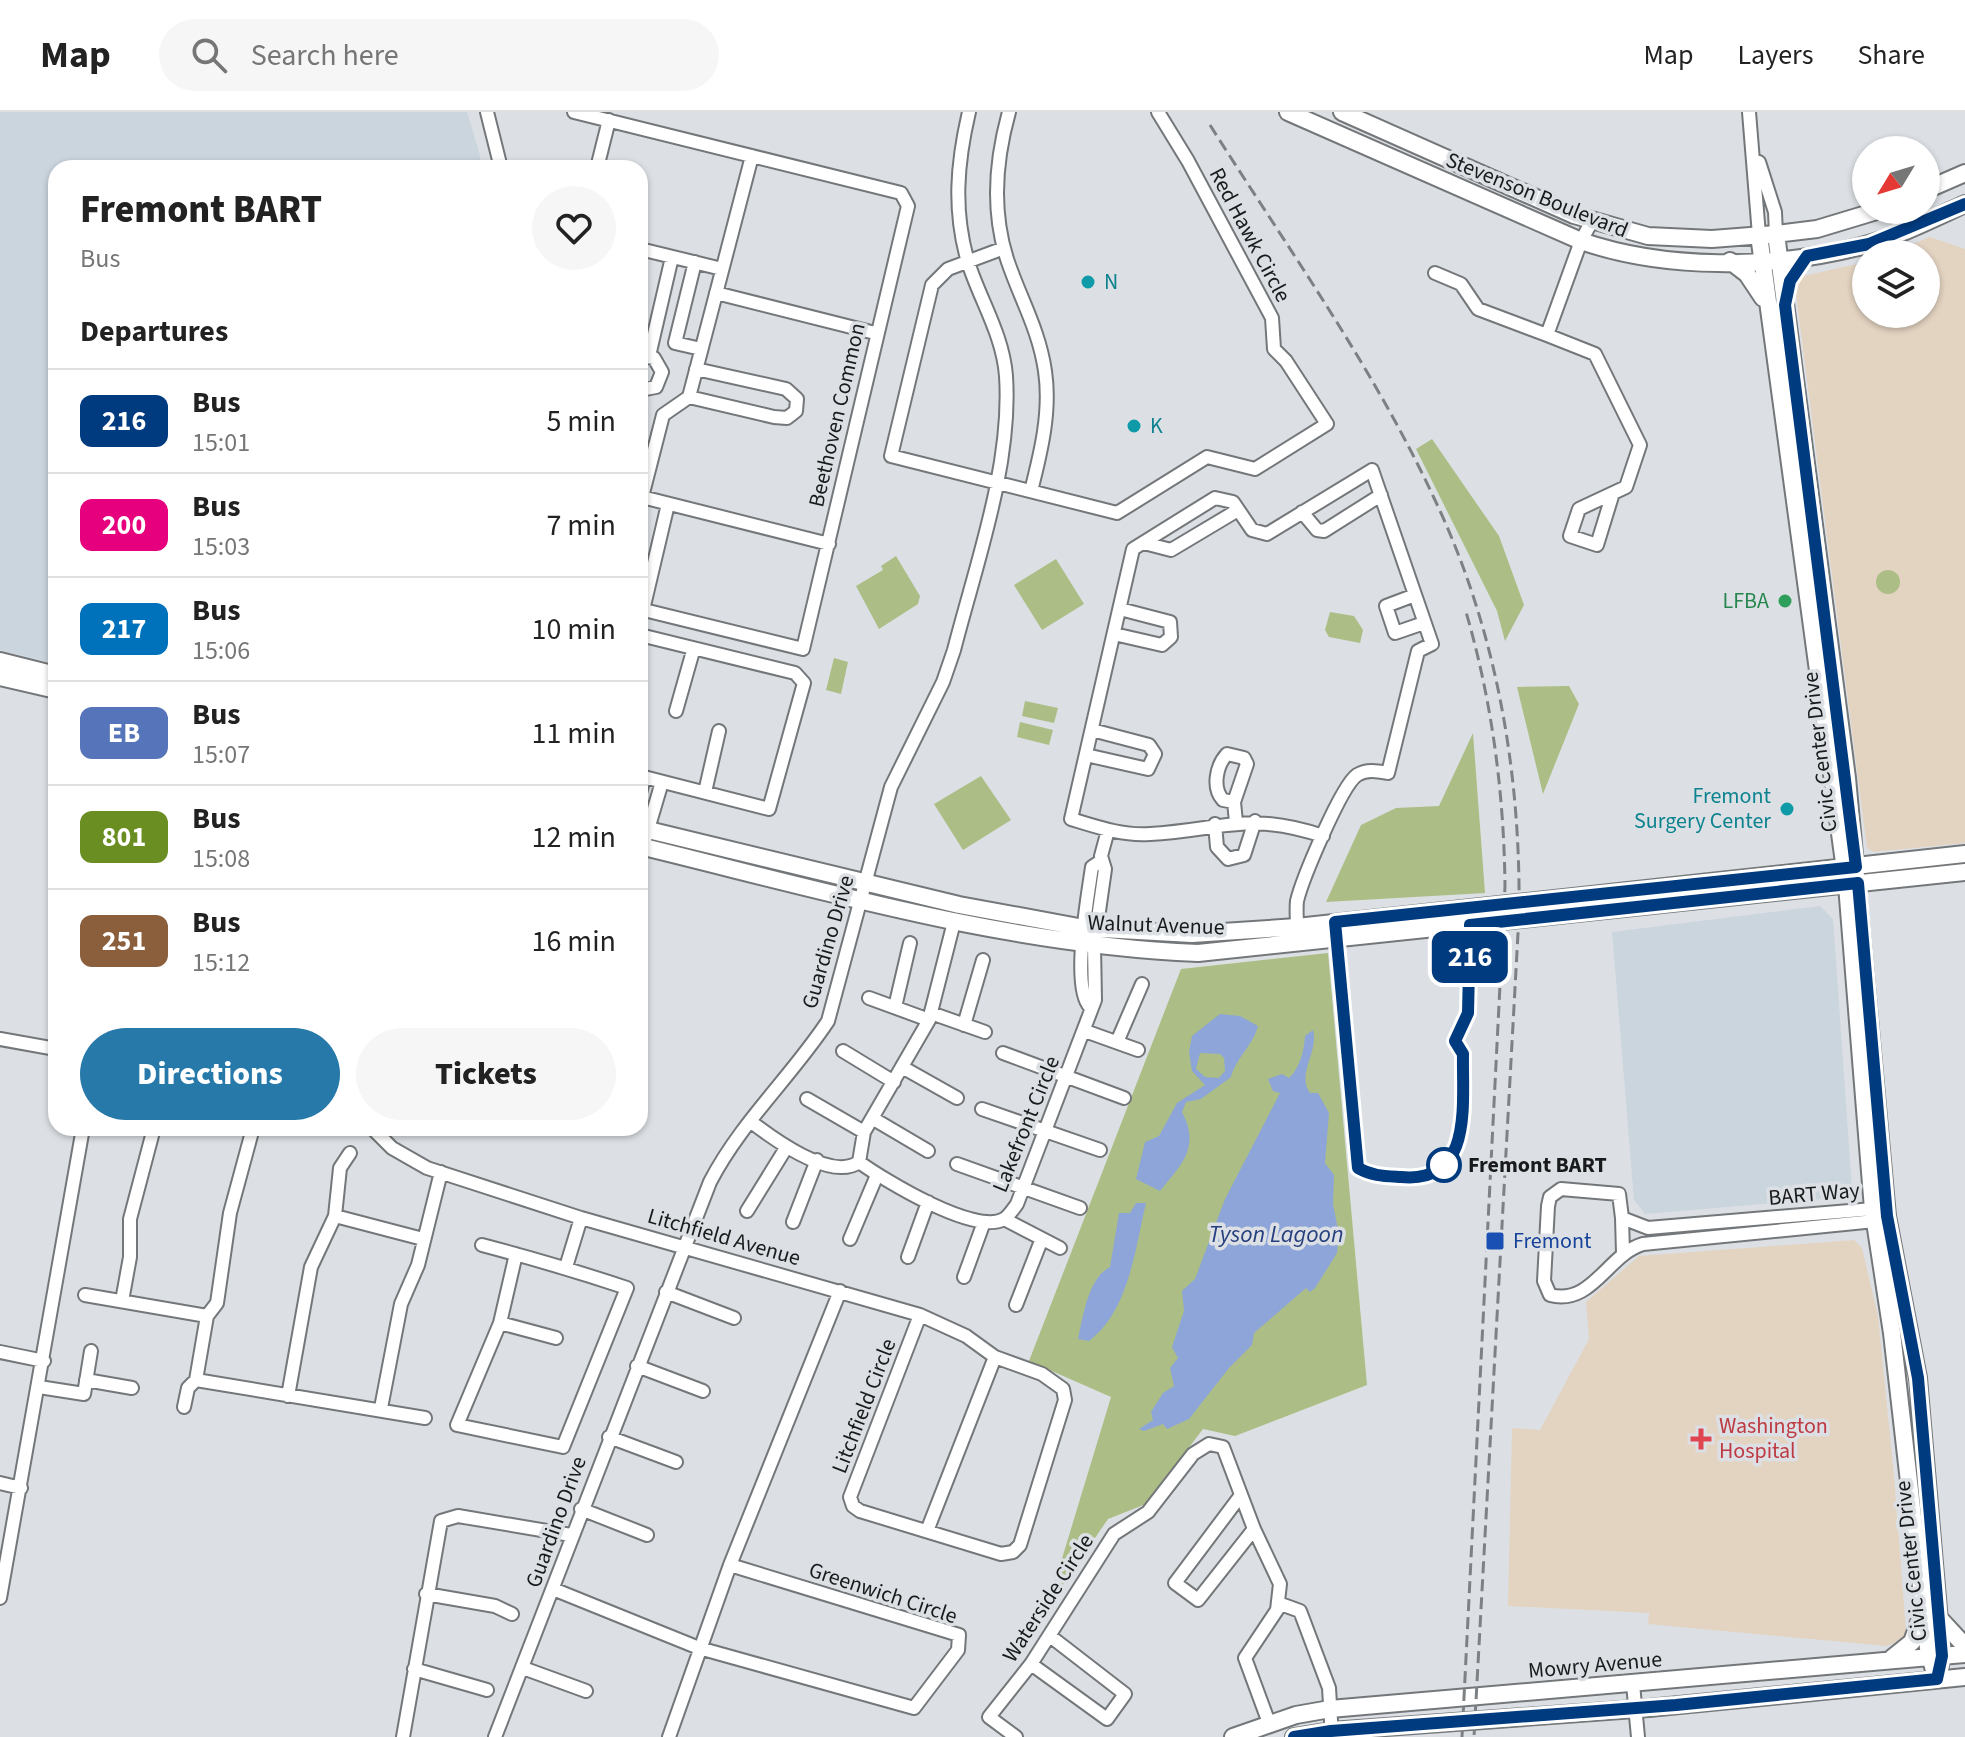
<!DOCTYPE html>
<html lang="en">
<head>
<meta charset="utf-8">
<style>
  body { margin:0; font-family:"Source Sans 3",sans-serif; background:#f6f6f6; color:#222; height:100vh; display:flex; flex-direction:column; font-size:30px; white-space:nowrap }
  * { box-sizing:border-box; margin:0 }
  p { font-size:26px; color:#767676 }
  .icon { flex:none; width:44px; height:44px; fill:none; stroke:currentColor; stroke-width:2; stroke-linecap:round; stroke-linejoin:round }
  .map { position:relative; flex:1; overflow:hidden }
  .drawer { position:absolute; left:48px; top:48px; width:600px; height:976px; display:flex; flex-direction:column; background:#fff; border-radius:24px; box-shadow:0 2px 6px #0004 }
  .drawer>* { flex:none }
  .badge { padding:0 16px; border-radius:12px; font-size:28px; line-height:52px }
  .needle { width:52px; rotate:232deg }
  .buttons { position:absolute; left:1852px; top:24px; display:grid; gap:16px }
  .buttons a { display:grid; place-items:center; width:88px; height:88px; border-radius:50%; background:#fff; box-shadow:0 2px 6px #0004; font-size:40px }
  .map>.badge { position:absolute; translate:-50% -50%; box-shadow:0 0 0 4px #fff }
  h2 { padding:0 32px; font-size:30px; line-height:72px }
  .round { display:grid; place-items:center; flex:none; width:84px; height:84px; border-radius:42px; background:#f6f6f6 }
  .overview { display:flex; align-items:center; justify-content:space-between; height:136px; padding:0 32px }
  h1 { font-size:38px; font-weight:800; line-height:60px }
  .button { display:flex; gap:16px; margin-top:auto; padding:16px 32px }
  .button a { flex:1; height:92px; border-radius:48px; background:#2779aa; color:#fff; font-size:32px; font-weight:800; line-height:92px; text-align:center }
  .button a+a { background:#f6f6f6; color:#222 }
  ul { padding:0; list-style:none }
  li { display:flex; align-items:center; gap:24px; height:104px; padding:0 32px; border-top:2px solid #e0e0e0 }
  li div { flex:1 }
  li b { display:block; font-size:30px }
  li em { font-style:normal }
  li .badge { min-width:88px; font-weight:700; text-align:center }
  header { display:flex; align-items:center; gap:48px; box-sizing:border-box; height:112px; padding:0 40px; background:#fff; border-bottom:2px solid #e0e0e0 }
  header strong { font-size:38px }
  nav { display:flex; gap:44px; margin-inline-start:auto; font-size:28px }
  .search { width:560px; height:72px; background:#f6f6f6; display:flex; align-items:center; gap:20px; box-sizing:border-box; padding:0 28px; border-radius:44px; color:#767676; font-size:30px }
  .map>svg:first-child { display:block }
  .built { fill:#cbd5de }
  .medical { fill:#e3d3c1 }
  .green { fill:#acbe85 }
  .water { fill:#8da5d9; fill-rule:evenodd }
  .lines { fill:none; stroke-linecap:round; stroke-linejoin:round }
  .minor-casing { stroke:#74777a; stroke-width:16 }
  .major-casing { stroke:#74777a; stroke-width:20 }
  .minor { stroke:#fff; stroke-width:12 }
  .major { stroke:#fff; stroke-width:16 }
  .rail { stroke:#7e8183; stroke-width:3; stroke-dasharray:12 6; stroke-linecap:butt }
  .line-casing { stroke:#fff; stroke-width:18 }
  .line { stroke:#003b80; stroke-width:12 }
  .culture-dot { fill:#0f9aa8; stroke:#dce0e4; stroke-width:3 }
  .leisure-dot { fill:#2e9e5b; stroke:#dce0e4; stroke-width:3 }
  .stop-dot { fill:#fff; stroke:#003b80; stroke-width:4 }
  .transit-dot { fill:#1a4fb4; stroke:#dce0e4; stroke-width:3 }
  .health-dot { fill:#e0444e; stroke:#dce0e4; stroke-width:3 }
  .labels { text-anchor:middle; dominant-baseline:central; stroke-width:7; stroke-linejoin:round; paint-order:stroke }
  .street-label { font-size:22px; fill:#191a1b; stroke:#dce0e4 }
  .culture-label { font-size:22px; fill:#0d838f; stroke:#dce0e4; text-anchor:start }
  .leisure-label { font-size:22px; fill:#27864d; stroke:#dce0e4; text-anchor:end }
  .stop-label { font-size:22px; font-weight:bold; fill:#191a1b; stroke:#dce0e4; text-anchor:start }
  .transit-label { font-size:22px; fill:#164399; stroke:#dce0e4; text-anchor:start }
  .health-label { font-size:22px; fill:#be3a42; stroke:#dce0e4; text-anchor:start }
  .water-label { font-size:24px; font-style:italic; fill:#253e7d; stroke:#dce0e4 }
</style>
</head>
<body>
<header>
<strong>Map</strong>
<div class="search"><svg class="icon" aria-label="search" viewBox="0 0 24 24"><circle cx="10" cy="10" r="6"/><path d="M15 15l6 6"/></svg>Search here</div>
<nav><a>Map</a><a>Layers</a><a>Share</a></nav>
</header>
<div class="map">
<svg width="1965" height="1625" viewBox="0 0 1965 1625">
  <rect width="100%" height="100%" fill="#dce0e4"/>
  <path class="built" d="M0,0H467L480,43V56H56V552L0,538Z
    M1820,794L1833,807L1852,1076L1845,1085L1645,1102L1634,1088L1612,820Z"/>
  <path class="medical" d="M1930,125L1965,137V731L1873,740L1867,736L1794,166L1866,150V202H1926V142H1888Z
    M1854,1128L1862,1136L1878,1204L1894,1364L1906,1519L1903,1527L1887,1534L1648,1512L1649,1501L1508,1494L1512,1316L1540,1318L1589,1227L1586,1190L1639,1144Z"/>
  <path class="green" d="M1432,327L1499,424L1524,493L1505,529L1497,499L1416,337Z
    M896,444L920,484L918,492L879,517L856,474L883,458L881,454Z
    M1056,447L1084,492L1042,518L1014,473Z
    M1876 470a12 12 0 1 1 24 0a12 12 0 1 1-24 0Z
    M1330,500L1354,504L1363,518L1360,531L1329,525L1325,518Z
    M834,546L848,550L841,582L826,578Z
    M1569,574L1579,592L1543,682L1517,575Z
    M1025,589L1058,596L1054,611L1022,604Z
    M1020,610L1053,618L1049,633L1017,625Z
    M1473,621L1485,781L1326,790L1361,713L1396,696L1439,694Z
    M981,664L1011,708L963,738L934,692Z
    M1328,841L1367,1273L1235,1324L1203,1317L1146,1392L1108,1407L1047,1496L1111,1285L1029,1249L1181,857Z"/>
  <path class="water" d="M1220,902L1240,904L1258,914C1252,935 1236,946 1231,965L1201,987L1186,990L1182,1000C1200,1035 1183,1051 1160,1079L1136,1067L1145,1030L1159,1024L1177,991L1205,973L1192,959L1189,940L1192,924ZM1200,941L1220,942L1224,946L1225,959L1219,966L1205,965L1196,957Z
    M1313,918C1319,940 1296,962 1310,981H1318L1329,1001L1325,1051L1334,1063L1333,1092L1339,1123L1337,1141L1315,1176L1310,1180L1306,1176L1254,1221L1252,1233L1229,1256L1189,1307L1167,1317L1163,1312L1144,1319L1139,1317L1153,1308L1151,1300L1163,1281L1174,1274L1170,1256L1178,1246L1172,1235L1184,1199L1182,1179L1195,1167L1225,1087L1280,981L1273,979L1268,967L1282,962L1289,966C1300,956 1304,939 1305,924Z
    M1136,1091H1146C1135,1137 1129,1199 1089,1229L1078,1227C1083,1205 1088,1166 1110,1155L1119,1101H1130Z"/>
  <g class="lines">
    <g class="minor-casing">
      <path id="minor" d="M487,0L501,56
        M574,0L901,81L908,94L803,537L640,497
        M1009,0C995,50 991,100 1008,150C1021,188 1039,218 1045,259C1051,299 1041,340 1031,379
        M1749,0L1759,123
        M752,44L689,285L663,303L642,385L829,432
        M1759,50L1775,100L1776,122
        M597,56L609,8
        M1592,109L1581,129L1547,223L1595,242L1640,333L1626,375L1579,397L1570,424L1597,433L1613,381
        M1004,136L948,157L932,173L891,344L1117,401L1207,345L1255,357L1327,312L1286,249L1274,237L1272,206L1188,49L1158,0
        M640,137L722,157
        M695,150L675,231L701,237
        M1435,161L1461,172L1478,197L1547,223
        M716,181L875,221
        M640,244L654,246L662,260L656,275L640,278
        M649,244L672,145
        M689,285L774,305L787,306L796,299L797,287L786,277L696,257
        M1302,400L1317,418L1324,419L1381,383
        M1144,431L1171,438L1238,398
        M1415,483L1386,494L1395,521L1424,511
        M643,498L668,392
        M1114,522L1162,533L1171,525L1170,510L1120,497
        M640,523L795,561L804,571L769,697L640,664
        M676,599L693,539
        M1086,643L1148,657L1155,642L1149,633L1092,618
        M705,680L719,619
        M640,681L644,666
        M1234,690L1247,652L1244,646L1227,642C1216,654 1212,676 1223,688L1234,690L1236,710
        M1215,712L1217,735L1228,747L1244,743L1255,709
        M643,734L662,670
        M954,810L929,908L864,1020L859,1050C884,1068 976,1124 1004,1107C1009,1104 1014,1096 1017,1092L1095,888L1094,834L1105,757L1101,744L1108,718
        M1297,815C1297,807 1296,797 1297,789C1302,768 1341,674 1357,663C1367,657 1377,659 1388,661L1418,539L1432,532L1372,358L1267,422L1252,418L1233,390L1215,386L1133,437L1071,707C1097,715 1123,724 1150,722C1222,718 1248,699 1323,724
        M869,886L929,908
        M895,895L910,831
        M1090,895C1071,876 1088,783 1092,755L1101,749
        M931,901L985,920
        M964,913L983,848
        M1085,919L1138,938
        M0,927L56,937
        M1117,930L1142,872
        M843,939L894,970
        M1003,941L1124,986
        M902,955L957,986
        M807,987L864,1020
        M982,997L1100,1038
        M872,1006L928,1039
        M750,1009C772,1026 831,1070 859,1050
        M372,1016L392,1036L427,1056L581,1106L920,1203L966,1224L995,1245L1042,1262L1063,1277L1065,1288L1020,1433L1013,1440L1001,1442L860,1399L853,1394L850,1385L920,1203
        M957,1052L1080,1096
        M1561,1077L1619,1082L1622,1106L1648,1116L1873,1097L1887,1104L1875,1109L1643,1132C1608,1142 1592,1194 1550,1183L1544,1169L1548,1094L1550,1085Z
        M747,1099L786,1036
        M335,1104L423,1127
        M1622,1106L1623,1141
        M1004,1107L1060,1136
        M793,1110L817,1048
        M850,1127L877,1063
        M482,1133C531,1146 579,1160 627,1176L563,1335L457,1313L500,1211L516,1142
        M908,1145L928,1090
        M566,1155L581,1106
        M964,1165L984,1110
        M666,1180L734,1206
        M85,1183L207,1204
        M122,1189L130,1145V1107L154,1016
        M1016,1193L1041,1129
        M500,1211L556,1226
        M0,1240L44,1249
        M637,1254L703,1279
        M86,1268L132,1276
        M196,1268L425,1306
        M39,1275L84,1282L91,1239
        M288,1284L311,1155L335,1104L340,1056L350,1041
        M184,1295L188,1276L196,1268L207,1204L217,1191L230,1101L253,1016
        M381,1296L401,1192L418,1153L441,1060
        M609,1325L676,1350
        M0,1371L21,1376
        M1241,1383L1175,1471L1198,1488L1254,1417
        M581,1397L647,1423
        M927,1419L995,1245
        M553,1477L699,1536L914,1596L958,1538L959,1523L730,1453
        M426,1482L495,1494L512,1502
        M0,1486L83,1016
        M1278,1491L1300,1499L1329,1576L1332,1625
        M1031,1552L1107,1607L1125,1582L1050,1524
        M523,1556L586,1579
        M414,1557L487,1578
        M1633,1572L1638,1625
        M403,1625L441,1409L458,1404L571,1423
        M495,1625L710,1070C741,1010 791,965 828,909L891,675L943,570L954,538C976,452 1012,353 1006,264C1003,223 980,188 968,150C953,99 957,51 969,0
        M669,1625L730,1453L840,1179
        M1016,1625L989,1605L1031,1552L1114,1422L1148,1400L1193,1342L1209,1332L1223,1335L1254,1417L1280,1472L1277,1498L1245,1546L1269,1611"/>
    </g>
    <g class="major-casing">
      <path id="major" d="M1288,0L1581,129C1665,158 1771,157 1858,135C1895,126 1930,108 1965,92
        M1342,0L1574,103L1648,124L1712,127L1776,122L1817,117L1880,98
        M1926,78L1965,61
        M1776,122L1847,666L1887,1104L1918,1266L1942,1544L1937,1567
        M1759,123L1847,773L1873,1097L1892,1221L1928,1536L1936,1566
        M1730,149L1747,162L1763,186
        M0,549L56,563
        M0,565L56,578
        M640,716L959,793L1084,816L1192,822L1297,815L1965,742
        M640,734C825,779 1007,833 1198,841L1965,760
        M1940,1507L1965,1534
        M1892,1546L1912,1530L1921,1505
        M1233,1625L1296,1603L1330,1597L1965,1542
        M1294,1625L1331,1619L1649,1596L1965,1565"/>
    </g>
    <use href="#minor" class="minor"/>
    <use href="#major" class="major"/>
    <path class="rail" d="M1210,13C1287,135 1373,255 1434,386C1496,516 1521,659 1519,803L1474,1625
      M1462,1625L1505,774C1504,681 1492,589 1466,500"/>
  </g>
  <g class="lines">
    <g class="line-casing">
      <path id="line" d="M1294,1625L1331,1619L1676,1593L1937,1567L1942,1544L1918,1266L1887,1104L1858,771L1470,813L1468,901L1455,929L1463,942C1462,992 1474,1072 1401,1065C1385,1064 1372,1064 1358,1056L1335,810L1856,755L1785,193L1790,169L1807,144L1869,132L1965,92"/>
    </g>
    <use href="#line" class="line"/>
  </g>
  <g class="culture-dot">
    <circle cx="1088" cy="170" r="8"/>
    <circle cx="1134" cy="314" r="8"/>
    <circle cx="1787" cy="697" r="8"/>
  </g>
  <circle class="leisure-dot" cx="1785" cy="489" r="8"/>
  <circle class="stop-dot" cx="1444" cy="1053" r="16"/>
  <rect class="transit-dot" x="1485" y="1119" width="20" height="20" rx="4"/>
  <path class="health-dot" d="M1697 1315h8v8h8v8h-8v8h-8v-8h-8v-8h8z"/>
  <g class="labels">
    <g class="street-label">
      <text transform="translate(1537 83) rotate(22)">Stevenson Boulevard</text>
      <text transform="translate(1250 123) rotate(62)">Red Hawk Circle</text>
      <text transform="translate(837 303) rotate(-77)">Beethoven Common</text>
      <text transform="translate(1820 640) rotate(-97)">Civic Center Drive</text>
      <text transform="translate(1156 813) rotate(2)">Walnut Avenue</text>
      <text transform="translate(828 830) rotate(-74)">Guardino Drive</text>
      <text transform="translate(1026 1012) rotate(-68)">Lakefront Circle</text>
      <text transform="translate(1814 1082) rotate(-5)">BART Way</text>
      <text transform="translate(724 1125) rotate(16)">Litchfield Avenue</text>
      <text transform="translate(864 1294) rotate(-69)">Litchfield Circle</text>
      <text transform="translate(556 1410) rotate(-70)">Guardino Drive</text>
      <text transform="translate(1911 1449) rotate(-96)">Civic Center Drive</text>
      <text transform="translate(883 1481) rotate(18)">Greenwich Circle</text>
      <text transform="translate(1048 1486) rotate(-57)">Waterside Circle</text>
      <text transform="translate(1595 1553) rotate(-5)">Mowry Avenue</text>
    </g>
    <g class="culture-label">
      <text x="1104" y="170">N</text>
      <text x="1150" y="314">K</text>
      <text x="1771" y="684" text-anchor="end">Fremont<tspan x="1771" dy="25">Surgery Center</tspan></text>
    </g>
    <g class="leisure-label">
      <text x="1769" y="489">LFBA</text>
    </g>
    <g class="stop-label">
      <text x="1468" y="1053">Fremont BART</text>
    </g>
    <g class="transit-label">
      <text x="1513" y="1129">Fremont</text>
    </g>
    <g class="health-label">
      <text x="1719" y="1314">Washington<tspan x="1719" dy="25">Hospital</tspan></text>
    </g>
    <g class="water-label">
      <text x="1276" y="1122">Tyson Lagoon</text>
    </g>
  </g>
</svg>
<div class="buttons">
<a><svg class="needle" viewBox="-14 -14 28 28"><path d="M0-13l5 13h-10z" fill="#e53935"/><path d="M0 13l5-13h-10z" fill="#767676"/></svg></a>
<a><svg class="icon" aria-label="layers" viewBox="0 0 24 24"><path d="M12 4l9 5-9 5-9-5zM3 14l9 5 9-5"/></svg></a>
</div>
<b class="badge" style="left:1470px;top:845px;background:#003b80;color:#fff">216</b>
<section class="drawer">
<div class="overview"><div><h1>Fremont BART</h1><p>Bus</p></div><a class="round"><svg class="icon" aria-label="heart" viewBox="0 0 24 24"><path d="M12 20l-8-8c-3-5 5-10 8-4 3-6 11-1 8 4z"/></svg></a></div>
<h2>Departures</h2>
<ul>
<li><span class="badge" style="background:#003b80;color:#fff">216</span><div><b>Bus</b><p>15:01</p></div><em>5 min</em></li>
<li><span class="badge" style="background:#e6007e;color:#fff">200</span><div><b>Bus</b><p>15:03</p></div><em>7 min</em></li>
<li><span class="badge" style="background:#0072bc;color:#fff">217</span><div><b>Bus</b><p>15:06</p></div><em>10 min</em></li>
<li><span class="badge" style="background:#5674b9;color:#fff">EB</span><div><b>Bus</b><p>15:07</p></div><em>11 min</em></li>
<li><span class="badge" style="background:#6b8e23;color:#fff">801</span><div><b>Bus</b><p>15:08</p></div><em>12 min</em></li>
<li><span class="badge" style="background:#8b5e3c;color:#fff">251</span><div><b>Bus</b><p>15:12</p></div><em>16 min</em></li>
</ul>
<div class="button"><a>Directions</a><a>Tickets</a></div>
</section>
</div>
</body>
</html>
